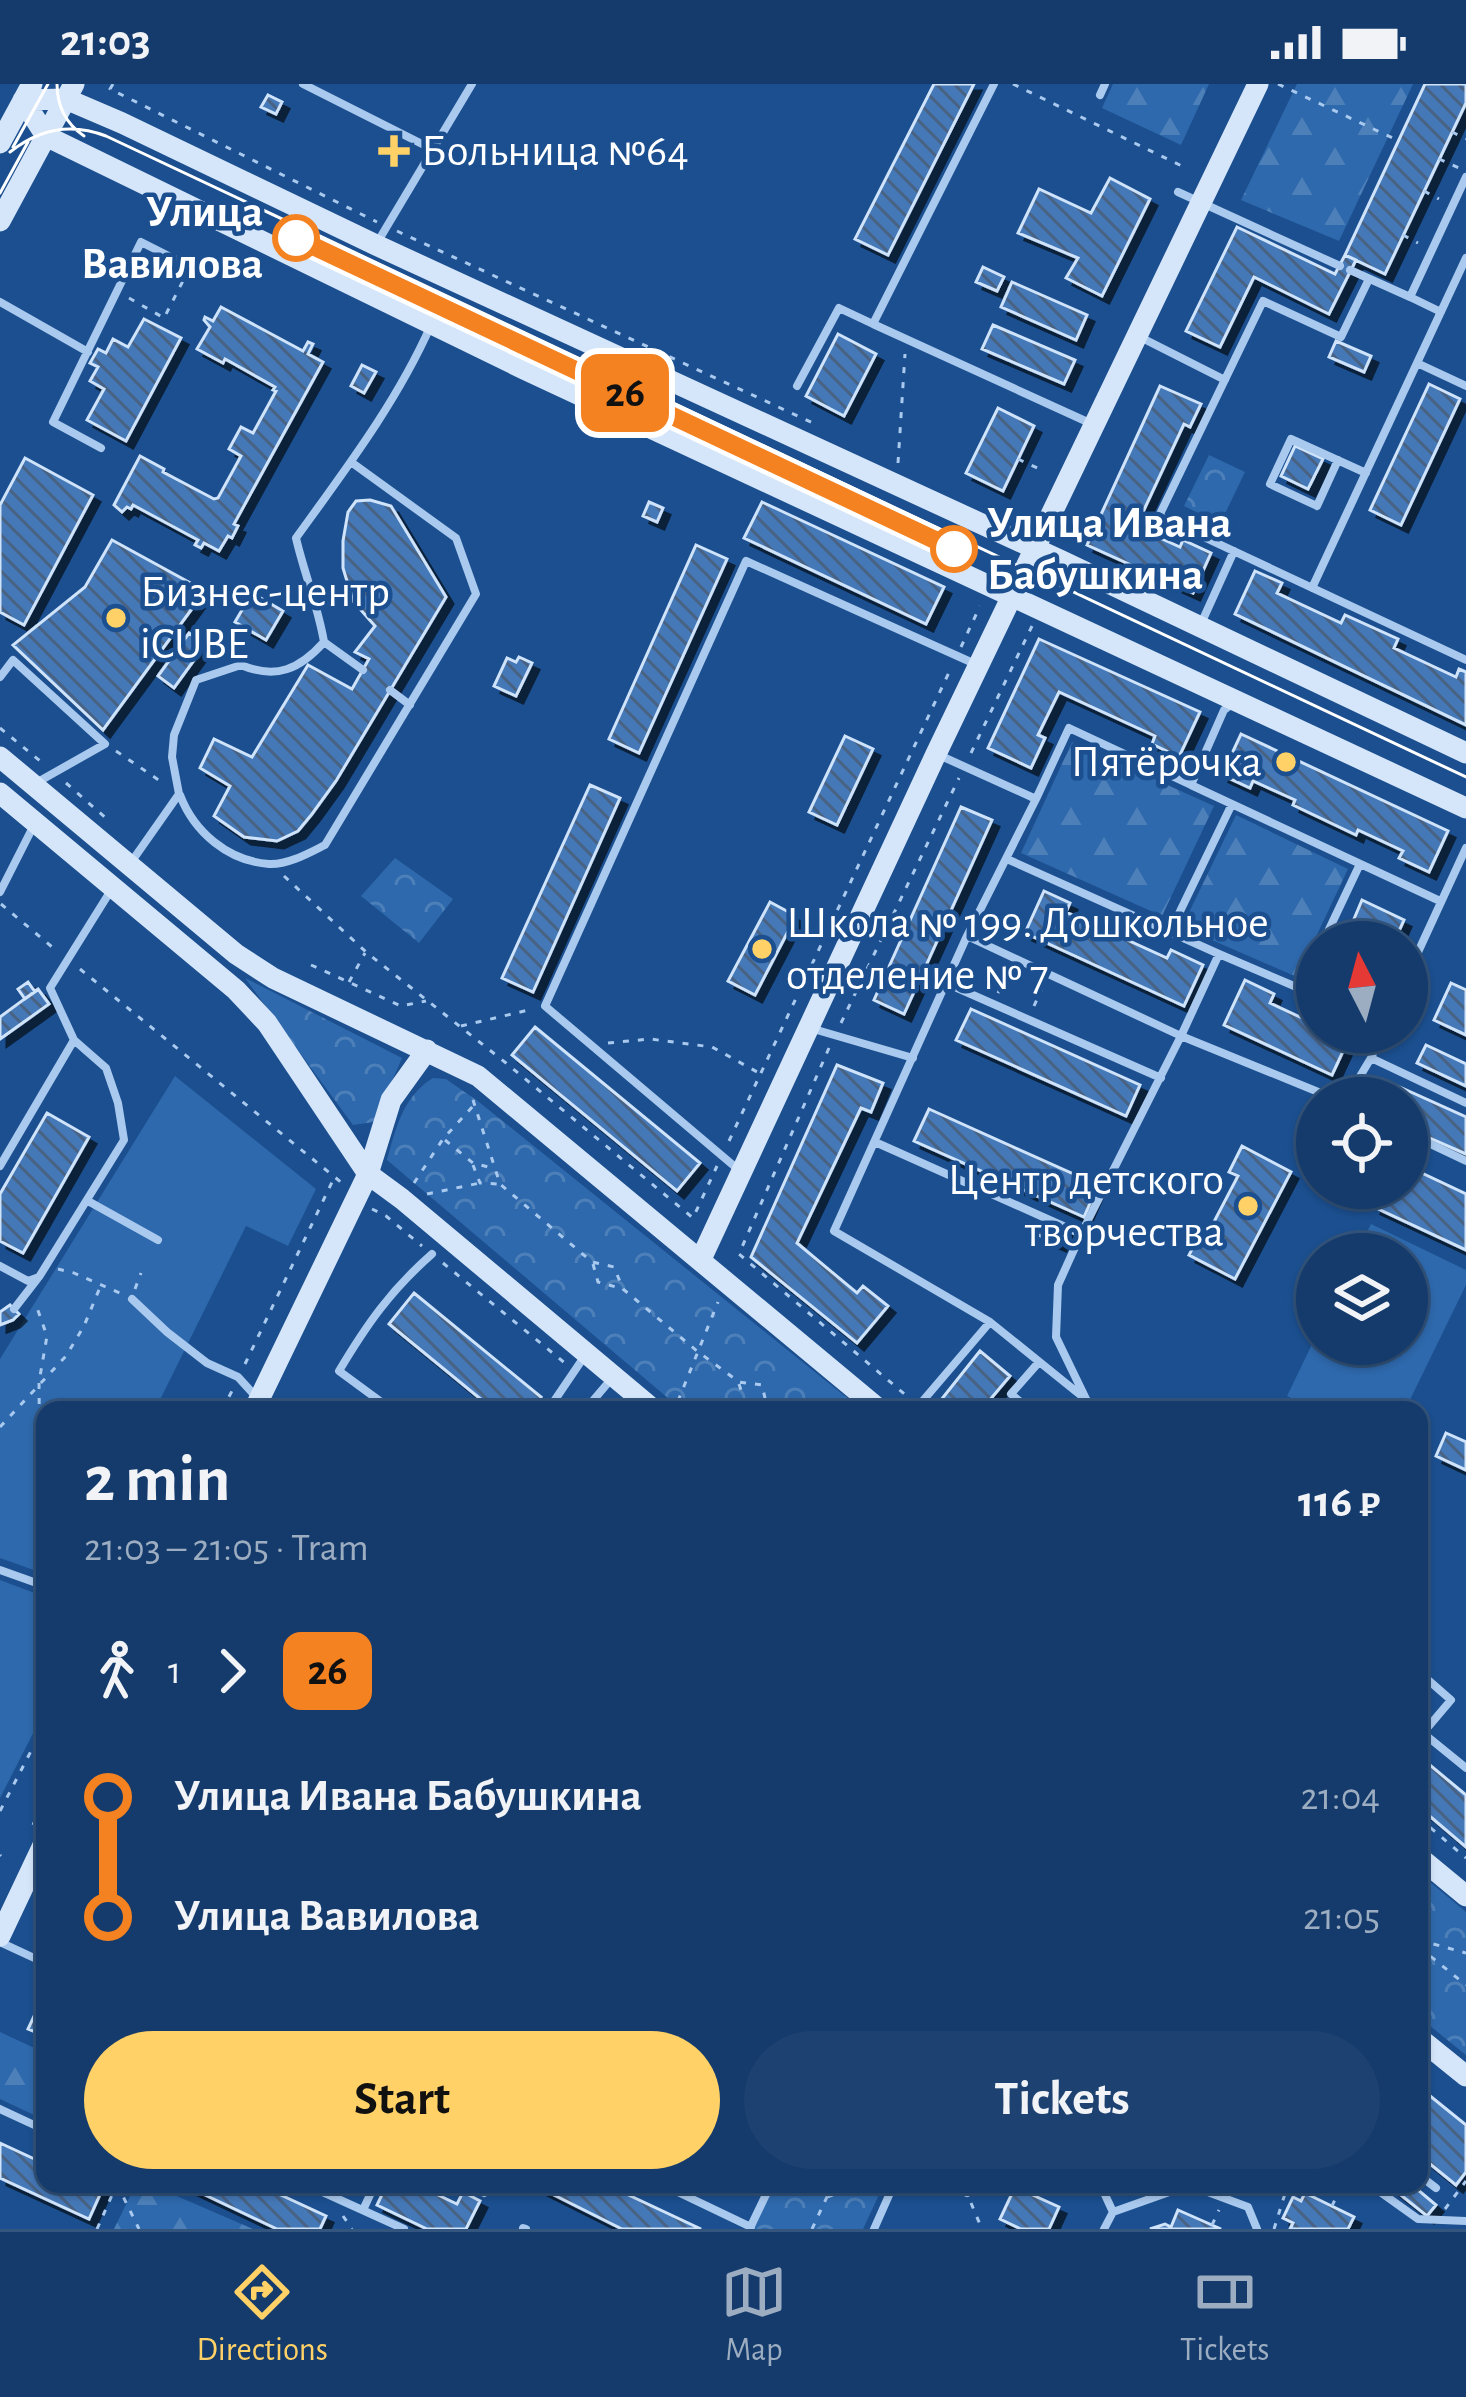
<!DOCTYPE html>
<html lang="en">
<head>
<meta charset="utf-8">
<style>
  body { margin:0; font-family:"Alegreya Sans",sans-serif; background:#1d4271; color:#f1f3f6; height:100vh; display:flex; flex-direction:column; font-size:45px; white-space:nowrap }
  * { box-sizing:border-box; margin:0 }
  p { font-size:39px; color:#9dadc1 }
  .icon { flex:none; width:66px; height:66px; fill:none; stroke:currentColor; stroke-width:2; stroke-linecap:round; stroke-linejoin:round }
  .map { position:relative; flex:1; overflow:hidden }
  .details { position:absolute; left:36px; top:1317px; width:1392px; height:792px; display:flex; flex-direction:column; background:#143b6b; border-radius:24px; box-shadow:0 3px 9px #0004,0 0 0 3px #33557e }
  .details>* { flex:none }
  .badge { padding:0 24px; border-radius:18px; font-size:42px; line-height:78px }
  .needle { width:78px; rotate:354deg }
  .tools { position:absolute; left:1296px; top:837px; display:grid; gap:24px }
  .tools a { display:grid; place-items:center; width:132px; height:132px; border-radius:50%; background:#143b6b; box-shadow:0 3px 9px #0004,0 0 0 3px #33557e; font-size:60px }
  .map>.badge { position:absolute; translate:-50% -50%; box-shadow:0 0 0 6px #fff }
  .legs { display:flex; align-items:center; gap:18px; height:132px; padding:0 48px; font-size:39px }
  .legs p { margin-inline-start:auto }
  .headline { display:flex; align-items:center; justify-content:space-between; height:204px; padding:0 48px }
  h1 { font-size:66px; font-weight:600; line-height:90px }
  .primary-button { display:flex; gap:24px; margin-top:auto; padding:24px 48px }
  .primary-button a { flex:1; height:138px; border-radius:72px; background:#ffd166; color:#111; font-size:48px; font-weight:600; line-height:138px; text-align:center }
  .primary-button a+a { background:#1d4271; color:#f1f3f6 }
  ul { padding:0 48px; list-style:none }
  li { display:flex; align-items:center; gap:42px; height:120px; font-size:45px }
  li i { display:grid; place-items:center; width:18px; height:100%; margin:0 15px; background:currentColor }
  li i::after { content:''; width:30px; height:30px; margin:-15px; border:9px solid; border-radius:50%; background:#143b6b }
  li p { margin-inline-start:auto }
  li:first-child i { background:linear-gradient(#0000 50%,currentColor 0) }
  li:last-child i { background:linear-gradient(currentColor 50%,#0000 0) }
  .status { display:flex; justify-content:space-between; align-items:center; height:84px; padding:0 60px; background:#143b6b; direction:ltr }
  .status svg { height:33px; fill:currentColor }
  .menu { display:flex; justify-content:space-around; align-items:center; height:168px; border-top:3px solid #33557e; background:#143b6b; font-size:33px; color:#9dadc1 }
  .menu a { display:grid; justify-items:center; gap:6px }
  .menu .current { color:#ffd166 }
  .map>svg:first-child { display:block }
  .green { fill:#2e69ad }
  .forest { fill:url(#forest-firs) }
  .park { fill:url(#park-crowns) }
  .building { fill:url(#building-back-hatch); stroke:#cfe3fa; stroke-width:3; filter:url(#shadow) }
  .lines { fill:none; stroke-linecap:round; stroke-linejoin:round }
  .path { stroke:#a9c9ee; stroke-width:3; stroke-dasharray:6 9; stroke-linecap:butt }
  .lane { stroke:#a9c9ee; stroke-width:8 }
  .secondary { stroke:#d6e6fa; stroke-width:21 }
  .tram { stroke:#fff; stroke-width:3 }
  .line-1-casing { stroke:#fff; stroke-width:27 }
  .line-1 { stroke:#f58220; stroke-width:18 }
  .poi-dot { fill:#ffd166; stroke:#1b4f8f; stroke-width:4.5 }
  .stop-1-dot { fill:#fff; stroke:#f58220; stroke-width:6 }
  .labels { text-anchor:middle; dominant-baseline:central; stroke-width:9; stroke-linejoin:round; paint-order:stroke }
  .poi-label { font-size:45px; fill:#fff; stroke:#1b4f8f; text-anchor:start }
  .stop-label { font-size:45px; font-weight:bold; fill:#fff; stroke:#1b4f8f; text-anchor:end }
</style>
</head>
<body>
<div class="status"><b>21:03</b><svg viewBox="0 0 49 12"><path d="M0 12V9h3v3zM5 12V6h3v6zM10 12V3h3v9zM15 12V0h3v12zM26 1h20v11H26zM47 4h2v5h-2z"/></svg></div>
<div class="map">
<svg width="1466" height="2145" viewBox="0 0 1466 2145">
  <defs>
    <pattern id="forest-firs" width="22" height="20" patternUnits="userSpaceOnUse" patternTransform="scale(3)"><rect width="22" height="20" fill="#2e69ad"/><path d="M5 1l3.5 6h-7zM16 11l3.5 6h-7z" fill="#4d80b9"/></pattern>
    <pattern id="park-crowns" width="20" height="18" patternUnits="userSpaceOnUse" patternTransform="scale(3)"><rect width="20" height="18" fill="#2e69ad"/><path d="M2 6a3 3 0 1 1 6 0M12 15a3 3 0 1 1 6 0" fill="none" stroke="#4d80b9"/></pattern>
    <pattern id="building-back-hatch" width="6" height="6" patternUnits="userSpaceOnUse" patternTransform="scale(3)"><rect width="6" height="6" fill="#4478b7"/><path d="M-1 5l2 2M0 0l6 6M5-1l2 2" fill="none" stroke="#486282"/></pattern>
    <filter id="shadow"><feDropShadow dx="7" dy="7" stdDeviation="0" flood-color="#0009"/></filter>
  </defs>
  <rect width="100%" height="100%" fill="#1b4f8f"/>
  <path class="green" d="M175,992L316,1105L288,1162L246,1142L155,1326H45V1490L0,1474V1275Z
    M1371,1140L1466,1186V1201L1405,1326H1316L1287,1312L1317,1250V1260H1407V1170H1356Z
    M0,1496L45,1513V1626L0,1714Z"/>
  <path class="forest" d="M1113,0H1209L1181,61L1102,24Z
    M1297,0H1413L1339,157L1241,116Z
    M1072,658L1214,722L1162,832L1021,769Z
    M1236,731L1348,785L1297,893L1182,843Z
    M0,1948L45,1969V2036L0,2015Z
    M136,2100H149L253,2145H114Z"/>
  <path class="park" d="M1209,371L1245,388L1220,440L1184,422Z
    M395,774L453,815L419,859L361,812Z
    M245,894L402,974L374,1038L353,1041Z
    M433,994L446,995L479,1018L862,1326H682L387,1076C396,1044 403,1012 433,994Z
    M1419,1789L1466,1828V1971L1419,1933Z
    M773,2100H884L863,2145H751Z"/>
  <path class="building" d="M934,0H974L888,171L855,155Z
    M1425,0H1466V19L1385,190L1345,171Z
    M268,11L282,18L276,30L261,23Z
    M1110,94L1150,115L1102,212L1066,194L1078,174L1018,149L1039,105L1091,129Z
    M1237,143L1335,190L1345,171L1356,176L1329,230L1254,193L1220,263L1186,247Z
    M983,183L1004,193L997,207L976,198Z
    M1012,198L1087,231L1076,256L1001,223Z
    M221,223L303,267L308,258L313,260L308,270L323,278L234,440L238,442L232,454L228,452L219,467L204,459L201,464L195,461L198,456L133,421L131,425L127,423L122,428L114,421L140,372L164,385L163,388L214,415L218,414L241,372L229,365L241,343L253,349L276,307L273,306L275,303L227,276L225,275L223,279L197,265L210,243L204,236L205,233L213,237Z
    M144,235L181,254L126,357L87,336L104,305L90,297L98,283L90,279L98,265L106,269L113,255L128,263Z
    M993,241L1075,276L1064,300L982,265Z
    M838,250L876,270L844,332L806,312Z
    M1336,257L1371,272L1364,288L1329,273Z
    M362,281L376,288L364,309L351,302Z
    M1429,300L1460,315L1401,441L1370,426Z
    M1160,302L1201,320L1190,343L1184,340L1136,443L1180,463L1183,456L1211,469L1193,509L1087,461Z
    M998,324L1034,342L1003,407L966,389Z
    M1295,362L1323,375L1308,405L1281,392Z
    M25,374L93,411L24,541L0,528V421Z
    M370,416L391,422L446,513L336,697L312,730L298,747L277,757L244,753L214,732L230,702L200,684L214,655L252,673L308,581L352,605L369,575L355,568L375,542L353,517L343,484V457L348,428L356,417Z
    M649,418L663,424L657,438L643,432Z
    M762,418L944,503L926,540L744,454Z
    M112,456L205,507L103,646L13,561L85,503Z
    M696,461L727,475L639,669L609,655Z
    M1255,487L1282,499L1277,509L1341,539L1345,531L1398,555L1394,564L1456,593L1459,585L1466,588V641L1235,530Z
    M252,509L283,527L266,556L235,538Z
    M189,549L205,561L174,604L158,592Z
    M1039,555L1200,628L1179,673L1152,660L1155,652L1059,608L1038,651L1045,654L1031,684L988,664Z
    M519,573L532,579L516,612L494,602L507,574L516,578Z
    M1241,650L1448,747L1429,788L1399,774L1403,767L1358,746L1356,751L1293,721L1295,716L1253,697L1250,704L1222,691Z
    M845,652L873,665L837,741L809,728Z
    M590,701L620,714L533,908L502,894Z
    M961,723L992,736L904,930L874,916Z
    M1044,807L1070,819L1066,828L1167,874L1171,866L1203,881L1184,922L1025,849Z
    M1362,816L1404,836L1394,858H1353L1362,839L1354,835Z
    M770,818L796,832L755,911L728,897Z
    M1245,896L1274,910L1270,919L1315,940L1317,934V948H1352L1332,991L1224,941Z
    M28,898L35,908L25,915L18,905Z
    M1451,899L1466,906V951L1434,936Z
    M38,905L49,920L0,955V933Z
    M971,925L1140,1001L1126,1032L956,956Z
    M535,943L700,1079L677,1107L512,971Z
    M1426,961L1466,980V1002L1417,979Z
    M837,981L883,999L871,1028L861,1024L797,1159L857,1209L863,1202L888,1222L857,1259L751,1173Z
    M1382,995L1466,1033V1070L1407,1044V1014H1373Z
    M929,1025L1098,1101L1084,1133L914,1057Z
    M47,1029L89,1053L23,1169L0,1157V1110Z
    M1242,1062L1291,1088L1235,1195L1189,1171L1199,1152L1205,1155L1238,1092L1229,1088Z
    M1407,1082L1466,1110V1166L1374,1123L1383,1104H1407Z
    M1043,1135L1065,1145L1059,1160L1036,1150Z
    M414,1209L541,1313L530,1326H494L389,1240Z
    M10,1221L19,1230L13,1236L0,1241V1228Z
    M980,1267L1010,1292L988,1318L998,1326H933Z
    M1446,1349L1466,1358V1386L1436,1372Z
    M1419,1672L1466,1711V1763L1419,1723Z
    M42,1915L45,1916V1952L28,1945Z
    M1419,2003L1466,2041V2088L1456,2101L1419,2071Z
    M0,2059L45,2080V2100H88L102,2106L89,2135L0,2094Z
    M182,2100H257L326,2132L320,2145H277Z
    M387,2100H415L457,2120L463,2108L480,2117L466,2145H427L377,2121Z
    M532,2100H605L701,2145H622Z
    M1387,2100H1411L1436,2121L1427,2132Z
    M1015,2103L1059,2123L1049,2145H1021L1000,2135Z
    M1305,2109L1354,2133L1348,2145H1290L1293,2139L1283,2134L1293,2113L1301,2117Z
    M1178,2126L1212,2141L1221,2145H1150L1165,2140L1171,2143Z"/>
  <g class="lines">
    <path class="path" d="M113,0L110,5L377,138
      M1013,0L1188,85
      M1278,0L1399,57
      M1452,48L1466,55
      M1439,75L1459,84
      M1424,107L1439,115
      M397,147L813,339
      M1403,151L1418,159
      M225,191L238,168
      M129,214L164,234L185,193
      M1018,375L1044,387
      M898,379L905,270
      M961,563L980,522
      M0,644L45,681
      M116,667L163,699
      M971,669L1032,542
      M66,699L108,736
      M284,792L366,868L506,979L693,1134L717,1082
      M1,820L58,868
      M311,881L401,922L426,917
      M80,885L342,1099
      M349,898L365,869
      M998,909L1009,885
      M1034,922L1042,904
      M841,939L959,694
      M461,942L533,925
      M608,959L650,955L712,963L759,989
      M829,964L739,1170L908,1313
      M473,1016L500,1100L592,1178L614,1183L623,1205L697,1267L739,1298L762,1301L767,1323L771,1326
      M445,1056L473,1079L492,1084
      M729,1057L952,582
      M473,1081L480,1099L499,1100
      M414,1099L443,1055L474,1021
      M427,1110L480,1099
      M372,1125L386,1132L422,1162
      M443,1179L566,1280
      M593,1180L598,1198L623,1205
      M58,1185L74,1189L122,1210
      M135,1205L141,1189
      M245,1280L334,1094
      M739,1300L746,1321L767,1323
      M610,1316L620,1326
      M678,1317L718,1218
      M222,1326L233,1305
      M0,1343L66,1272L84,1242L101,1201
      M36,1485L40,1406L39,1298L47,1252L36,1221
      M0,1727L45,1640
      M1419,1734L1466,1774
      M33,1741L45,1715
      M0,1771L1,1772
      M1419,1856L1466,1869
      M1419,1863L1466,1901
      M117,2100L139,2145
      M1328,2100L1338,2104
      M1236,2106L1246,2100
      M828,2113L857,2100
      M971,2119L982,2145
      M1332,2122L1342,2100
      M1445,2125L1466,2097
      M343,2132L352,2145
      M1212,2141L1219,2126
      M97,2145L116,2102
      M812,2145L833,2100
      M1274,2145L1288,2100"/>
    <path class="lane" d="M303,0L432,65
      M994,0L873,240L1092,340
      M1100,11L1105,0
      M1178,108L1340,182
      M377,159L472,0
      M1350,186L1410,213L1466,93
      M1369,195L1341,253L1263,217L1159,432L1466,576
      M1410,213L1441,228
      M0,218L88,268
      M1140,253L1225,296
      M1417,279L1466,302
      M797,302L839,224L873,240
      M101,364L53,338L141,158L210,193
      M1338,376L1317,422L1270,400L1291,355L1366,389
      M1312,504L1466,174
      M1200,542L1234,467
      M324,558L363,586
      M0,593L13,576L105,660L36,699
      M390,606L410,621
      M941,672L1036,715L967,852L834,1147L990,1238
      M1191,701L1440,817
      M180,711C194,748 228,777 269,780C288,781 309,769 325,761L476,510L456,454L351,378
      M1036,715L1069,644L1191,701L1224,626L1232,620
      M1007,775L1219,870
      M132,777L179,710L172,673L174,651L196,596L241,581C276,596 300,585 324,558C318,522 304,489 296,454C345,386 397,318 431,241
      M0,808L35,739
      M1170,848L1232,720
      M967,852L1181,952L1081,1150
      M1323,858L1360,780
      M1317,871L1301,905L1219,870L1181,952L1333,1014
      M1407,892L1466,764
      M948,900L1161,994
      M810,944L913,974
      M1371,974L1466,1019
      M1347,1014L1371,974L1382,948
      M1407,1049L1466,1077
      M875,1058L1081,1150L1058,1201L1056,1253L1086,1315
      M0,1082L74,956
      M740,1087L545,922L746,477L973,579
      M88,1117L158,1156
      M0,1182L28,1197L39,1193L124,1056L118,1019L106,984L74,956L50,904L113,803
      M132,1215L167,1248L207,1279L238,1293L259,1316L275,1326
      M14,1225L38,1194
      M392,1326L339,1287C367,1240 391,1206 432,1170
      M548,1326L584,1273
      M585,1326L613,1293
      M915,1326L990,1238L1099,1326
      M1030,1326L1011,1310L1039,1278
      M0,1486L45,1502
      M1419,1588L1451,1616L1423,1649L1466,1684
      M0,1858L45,1879
      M0,2025L45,2046
      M1419,2091L1436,2104
      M305,2100L404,2145
      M465,2100L484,2109
      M661,2100L751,2143
      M947,2100L967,2109L972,2100
      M1100,2100L1113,2128
      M1369,2100L1418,2135L1466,2137
      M363,2126L375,2100
      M523,2144L526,2145
      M750,2144L771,2100
      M874,2145L894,2100
      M1104,2145L1113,2128L1189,2101L1248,2123L1257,2145"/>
    <path class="secondary" d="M23,16L46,52L524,285L1466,724
      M23,16L66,15L122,39L376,161L1062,477L1466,669
      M0,59L32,0
      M0,137L74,0
      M0,673L236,870L273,894L478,992L880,1326
      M0,709L236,906L267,939L368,1090L402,1115L654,1326
      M701,1175L936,670L1258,0
      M254,1326L368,1090L391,1016L427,966
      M1419,1773L1466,1812
      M0,1852L45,1757
      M1419,1954L1466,1992"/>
    <path class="tram" d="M57,0C57,22 65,39 84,52
      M13,63L48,0
      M10,68C39,45 70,38 106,52L1466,693
      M0,109L28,58"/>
  </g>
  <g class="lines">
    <g class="line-1-casing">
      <path id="line-1" d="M296,154L954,465"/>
    </g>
    <use href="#line-1" class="line-1"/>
  </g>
  <g class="poi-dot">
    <path d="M388 49h12v12h12v12h-12v12h-12v-12h-12v-12h12z"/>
    <circle cx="116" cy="534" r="12"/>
    <circle cx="1286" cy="678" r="12"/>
    <circle cx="762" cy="865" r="12"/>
    <circle cx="1248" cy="1122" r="12"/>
  </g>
  <g class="stop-1-dot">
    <circle cx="296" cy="154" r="21"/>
    <circle cx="954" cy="465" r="21"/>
  </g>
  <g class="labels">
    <g class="poi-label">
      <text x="421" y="67">Больница №64</text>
      <text x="140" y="508">Бизнес-центр<tspan x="140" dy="52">iCUBE</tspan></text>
      <text x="1262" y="678" text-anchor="end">Пятёрочка</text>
      <text x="786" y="839">Школа № 199. Дошкольное<tspan x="786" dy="52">отделение № 7</tspan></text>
      <text x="1224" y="1096" text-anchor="end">Центр детского<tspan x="1224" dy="52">творчества</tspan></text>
    </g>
    <g class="stop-label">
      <text x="263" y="128">Улица<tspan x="263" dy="52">Вавилова</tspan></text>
      <text x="987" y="439" text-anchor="start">Улица Ивана<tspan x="987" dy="52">Бабушкина</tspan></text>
    </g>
  </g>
</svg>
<div class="tools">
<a><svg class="needle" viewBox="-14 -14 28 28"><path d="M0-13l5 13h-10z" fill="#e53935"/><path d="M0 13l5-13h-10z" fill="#9dadc1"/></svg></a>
<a><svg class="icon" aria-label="locate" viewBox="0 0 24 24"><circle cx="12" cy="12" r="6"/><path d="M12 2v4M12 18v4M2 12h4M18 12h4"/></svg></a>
<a><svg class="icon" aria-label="layers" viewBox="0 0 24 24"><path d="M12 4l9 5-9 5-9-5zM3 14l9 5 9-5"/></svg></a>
</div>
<b class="badge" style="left:625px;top:309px;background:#f58220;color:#111">26</b>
<section class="details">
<div class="headline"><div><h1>2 min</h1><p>21:03 – 21:05 · Tram</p></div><b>116 ₽</b></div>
<div class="legs"><svg class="icon" aria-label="walk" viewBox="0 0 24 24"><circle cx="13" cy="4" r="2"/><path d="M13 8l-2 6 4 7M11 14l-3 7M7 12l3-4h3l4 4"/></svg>1<svg class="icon" aria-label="forward" viewBox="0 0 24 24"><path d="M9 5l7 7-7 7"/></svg><b class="badge" style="background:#f58220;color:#111">26</b></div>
<ul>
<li><i style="color:#f58220"></i><b>Улица Ивана Бабушкина</b><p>21:04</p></li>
<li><i style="color:#f58220"></i><b>Улица Вавилова</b><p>21:05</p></li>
</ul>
<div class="primary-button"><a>Start</a><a>Tickets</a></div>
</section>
</div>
<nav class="menu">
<a class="current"><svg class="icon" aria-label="directions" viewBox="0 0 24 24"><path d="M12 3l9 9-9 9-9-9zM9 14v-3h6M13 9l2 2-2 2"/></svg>Directions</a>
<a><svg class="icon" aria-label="map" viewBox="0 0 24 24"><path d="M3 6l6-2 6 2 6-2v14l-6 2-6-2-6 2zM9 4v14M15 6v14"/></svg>Map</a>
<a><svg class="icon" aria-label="tickets" viewBox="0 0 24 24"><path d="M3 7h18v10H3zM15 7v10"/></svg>Tickets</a>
</nav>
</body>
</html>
